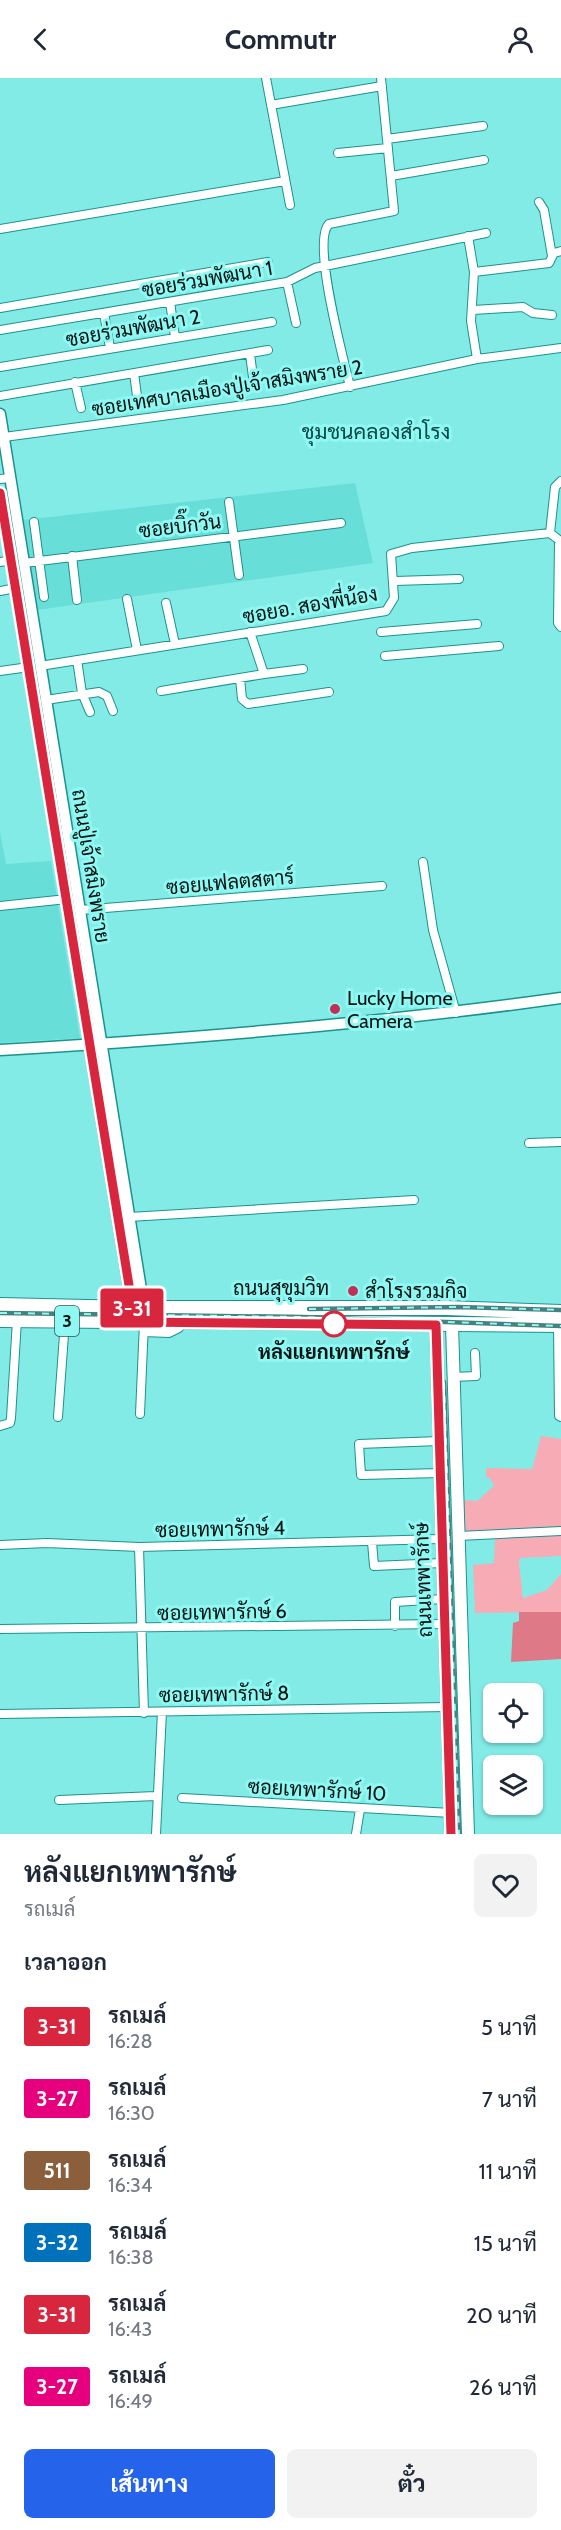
<!DOCTYPE html>
<html lang="th">
<head>
<meta charset="utf-8">
<style>
  body { margin:0; font-family:Cabin,Sarabun,sans-serif; background:#f2f2f3; color:#1f2937; height:100vh; display:flex; flex-direction:column; font-size:22px; white-space:nowrap }
  * { box-sizing:border-box; margin:0 }
  p { font-size:20px; color:#747a83 }
  .icon { flex:none; width:33px; height:33px; fill:none; stroke:currentColor; stroke-width:2; stroke-linecap:round; stroke-linejoin:round }
  .map { position:relative; height:1756px; overflow:hidden }
  .drawer { display:flex; flex-direction:column; background:#fff; flex:1 }
  .drawer>* { flex:none }
  .badge { padding:0 12px; border-radius:4px; font-size:21px; line-height:39px }
  .controls { position:absolute; left:483px; top:1605px; display:grid; gap:12px }
  .controls a { display:grid; place-items:center; width:60px; height:60px; border-radius:9px; background:#fff; box-shadow:0 2px 4px #0004; font-size:30px }
  .map>.badge { position:absolute; translate:-50% -50%; box-shadow:0 0 0 3px #fff }
  h2 { padding:0 24px; font-size:22px; line-height:54px }
  .round { display:grid; place-items:center; flex:none; width:63px; height:63px; border-radius:9px; background:#f2f2f3 }
  .summary { display:flex; align-items:center; justify-content:space-between; height:102px; padding:0 24px }
  h1 { font-size:28px; font-weight:700; line-height:45px }
  .cta { display:flex; gap:12px; margin-top:auto; padding:12px 24px }
  .cta a { flex:1; height:69px; border-radius:9px; background:#2563eb; color:#fff; font-size:24px; font-weight:700; line-height:69px; text-align:center }
  .cta a+a { background:#f2f2f3; color:#1f2937 }
  ul { padding:0; list-style:none }
  li { display:flex; align-items:center; gap:18px; height:72px; padding:0 24px }
  li div { flex:1 }
  li b { display:block; font-size:22px }
  li em { font-style:normal }
  li .badge { min-width:66px; font-weight:700; text-align:center }
  header { display:flex; justify-content:space-between; align-items:center; height:78px; padding:0 24px; background:#fff; font-size:27px; font-weight:700 }
  .map>svg:first-child { display:block }
  .built { fill:#68ded9 }
  .green { fill:#f7acb5 }
  .forest { fill:#de7988 }
  .lines { fill:none; stroke-linecap:round; stroke-linejoin:round }
  .street-casing { stroke:#1a938f; stroke-width:10 }
  .secondary-casing { stroke:#1a938f; stroke-width:13 }
  .primary-casing { stroke:#1a938f; stroke-width:14 }
  .highway-casing { stroke:#1a938f; stroke-width:16 }
  .street { stroke:#fff; stroke-width:8 }
  .secondary { stroke:#fff; stroke-width:10 }
  .primary { stroke:#fff; stroke-width:12 }
  .highway { stroke:#fff; stroke-width:14 }
  .rail-casing { stroke:#43827f; stroke-width:4.5 }
  .rail { stroke:#8ff8f3; stroke-width:2; stroke-dasharray:7; stroke-linecap:butt }
  .line-casing { stroke:#fff; stroke-width:14 }
  .line { stroke:#d7263d; stroke-width:9 }
  .poi-dot { fill:#c03054; stroke:#8ff8f3; stroke-width:2 }
  .stop-dot { fill:#fff; stroke:#d7263d; stroke-width:3 }
  .labels { text-anchor:middle; dominant-baseline:central; stroke-width:6; stroke-linejoin:round; paint-order:stroke }
  .shield { fill:#8ff8f3; stroke:#2b5755; stroke-width:1.5 }
  .shield-label { font-size:18px; font-weight:bold; fill:#001211 }
  .street-label { font-size:20px; fill:#001211; stroke:#8ff8f3 }
  .poi-label { font-size:20px; fill:#001211; stroke:#8ff8f3; text-anchor:start }
  .stop-label { font-size:20px; font-weight:bold; fill:#001211; stroke:#8ff8f3 }
  .neighbourhood-label { font-size:21px; fill:#064644; stroke:#8ff8f3 }
</style>
</head>
<body>
<header><svg class="icon" aria-label="back" viewBox="0 0 24 24"><path d="M15 5l-7 7 7 7"/></svg>Commutr<svg class="icon" aria-label="person" viewBox="0 0 24 24"><circle cx="12" cy="8" r="4"/><path d="M4 21q1-7 8-7t8 7"/></svg></header>
<div class="map">
<svg width="561" height="1756" viewBox="0 0 561 1756">
  <rect width="100%" height="100%" fill="#82ebe6"/>
  <path class="built" d="M355,405L373,485L37,532L23,442Z
    M0,754L6,786L51,783L80,960L0,965Z"/>
  <path class="green" d="M541,1358L561,1361V1478L520,1480L519,1484L523,1520L547,1512L561,1496V1534L475,1535L473,1487L494,1485L495,1460L465,1461L463,1422L477,1423L494,1408L490,1400L486,1399V1390L532,1391Z"/>
  <path class="forest" d="M519,1534H561V1581L511,1584L513,1545L519,1543Z"/>
  <g class="lines">
    <g class="street-casing">
      <path id="street" d="M266,0L290,127
        M271,27L382,8
        M387,61L483,48
        M338,75L388,70
        M391,98L484,82
        M539,124L544,132L552,178
        M0,151L285,103
        M468,158L474,194L471,243L477,281
        M474,194L549,185L554,175L561,173
        M287,204L296,245
        M170,224L175,259
        M0,230L268,184
        M473,232L523,229L533,235L552,237
        M104,235L110,270
        M0,252L287,204L315,190L486,155
        M250,276L253,299
        M0,289L272,244
        M134,295L137,318
        M75,304L81,330
        M350,309C344,282 311,163 329,146L394,133L381,0
        M0,318L268,272
        M4,359L283,322L477,281L561,270
        M0,401L10,400
        M229,424L239,497
        M34,444L44,519
        M550,455L559,462L558,545L561,549
        M72,478L77,522
        M0,484L11,482
        M24,485L341,445
        M395,503L459,501
        M0,513L16,510
        M127,521L137,572
        M166,525L175,566
        M250,554L264,596L303,591
        M381,554L477,546
        M385,578L499,568
        M77,582L82,615L90,634
        M40,588L386,533L394,520L391,476L412,470L550,455L555,409L561,403
        M0,593L29,589
        M240,600L242,621L248,626L329,614
        M161,613L264,596
        M46,622L99,614L107,618L113,633
        M423,784L433,852L456,935
        M0,828L67,821
        M80,832L382,808
        M529,1065L561,1064
        M129,1139L414,1122
        M558,1247L559,1338L561,1339
        M144,1254L169,1255L179,1250L180,1245
        M453,1299L476,1298L475,1275
        M140,1336L144,1245
        M58,1339L65,1243
        M0,1348L10,1345L11,1340L17,1242
        M439,1363L359,1366L361,1397L440,1395
        M459,1458L561,1453
        M372,1464L374,1488L442,1485
        M0,1467L47,1465L139,1469L441,1461
        M139,1469L144,1635
        M395,1548V1524L443,1521
        M0,1551L444,1546
        M0,1636L448,1629
        M182,1720L451,1735
        M59,1722L156,1718
        M156,1756L162,1634
        M356,1756L360,1731"/>
    </g>
    <g class="secondary-casing">
      <path id="secondary" d="M0,336L145,1236
        M0,415L133,1235
        M0,972C188,961 375,946 561,920"/>
    </g>
    <g class="primary-casing">
      <path id="primary" d="M436,1247L451,1756
        M452,1247L468,1756"/>
    </g>
    <g class="highway-casing">
      <path id="highway" d="M0,1227L132,1230H446L561,1234
        M0,1242L561,1247"/>
    </g>
    <use href="#street" class="street"/>
    <use href="#secondary" class="secondary"/>
    <use href="#primary" class="primary"/>
    <use href="#highway" class="highway"/>
    <g class="rail-casing">
      <path id="rail" d="M309,1231L458,1229L561,1232
        M0,1235L303,1239L561,1248
        M444,1304L459,1756"/>
    </g>
    <use href="#rail" class="rail"/>
  </g>
  <g class="lines">
    <g class="line-casing">
      <path id="line" d="M0,415L135,1244L436,1247L451,1756"/>
    </g>
    <use href="#line" class="line"/>
  </g>
  <g class="poi-dot">
    <circle cx="335" cy="931" r="6"/>
    <circle cx="353" cy="1213" r="6"/>
  </g>
  <circle class="stop-dot" cx="334" cy="1246" r="12"/>
  <g class="labels">
    <rect class="shield" x="55" y="1228" width="24" height="30" rx="4.5"/>
    <g class="shield-label">
      <text x="67" y="1243">3</text>
    </g>
    <g class="street-label">
      <text transform="translate(207 201) rotate(-10)">ซอยร่วมพัฒนา 1</text>
      <text transform="translate(133 250) rotate(-10)">ซอยร่วมพัฒนา 2</text>
      <text transform="translate(227 310) rotate(-9)">ซอยเทศบาลเมืองปู่เจ้าสมิงพราย 2</text>
      <text transform="translate(180 448) rotate(-7)">ซอยบิ๊กวัน</text>
      <text transform="translate(310 527) rotate(-10)">ซอยอ. สองพี่น้อง</text>
      <text transform="translate(91 788) rotate(81)">ถนนปู่เจ้าสมิงพราย</text>
      <text transform="translate(230 804) rotate(-5)">ซอยแฟลตสตาร์</text>
      <text x="281" y="1210">ถนนสุขุมวิท</text>
      <text transform="translate(220 1451) rotate(-1)">ซอยเทพารักษ์ 4</text>
      <text transform="translate(423 1502) rotate(-92)">ถนนเทพารักษ์</text>
      <text transform="translate(222 1534) rotate(-1)">ซอยเทพารักษ์ 6</text>
      <text transform="translate(224 1616) rotate(-1)">ซอยเทพารักษ์ 8</text>
      <text transform="translate(317 1712) rotate(3)">ซอยเทพารักษ์ 10</text>
    </g>
    <g class="poi-label">
      <text x="347" y="920">Lucky Home<tspan x="347" dy="23">Camera</tspan></text>
      <text x="365" y="1213">สำโรงรวมกิจ</text>
    </g>
    <g class="stop-label">
      <text x="334" y="1274">หลังแยกเทพารักษ์</text>
    </g>
    <g class="neighbourhood-label">
      <text x="376" y="353">ชุมชนคลองสำโรง</text>
    </g>
  </g>
</svg>
<div class="controls">
<a><svg class="icon" aria-label="locate" viewBox="0 0 24 24"><circle cx="12" cy="12" r="6"/><path d="M12 2v4M12 18v4M2 12h4M18 12h4"/></svg></a>
<a><svg class="icon" aria-label="layers" viewBox="0 0 24 24"><path d="M12 4l9 5-9 5-9-5zM3 14l9 5 9-5"/></svg></a>
</div>
<b class="badge" style="left:132px;top:1230px;background:#d7263d;color:#fff">3-31</b>
</div>
<section class="drawer">
<div class="summary"><div><h1>หลังแยกเทพารักษ์</h1><p>รถเมล์</p></div><a class="round"><svg class="icon" aria-label="heart" viewBox="0 0 24 24"><path d="M12 20l-8-8c-3-5 5-10 8-4 3-6 11-1 8 4z"/></svg></a></div>
<h2>เวลาออก</h2>
<ul>
<li><span class="badge" style="background:#d7263d;color:#fff">3-31</span><div><b>รถเมล์</b><p>16:28</p></div><em>5 นาที</em></li>
<li><span class="badge" style="background:#e6007e;color:#fff">3-27</span><div><b>รถเมล์</b><p>16:30</p></div><em>7 นาที</em></li>
<li><span class="badge" style="background:#8b5e3c;color:#fff">511</span><div><b>รถเมล์</b><p>16:34</p></div><em>11 นาที</em></li>
<li><span class="badge" style="background:#0072bc;color:#fff">3-32</span><div><b>รถเมล์</b><p>16:38</p></div><em>15 นาที</em></li>
<li><span class="badge" style="background:#d7263d;color:#fff">3-31</span><div><b>รถเมล์</b><p>16:43</p></div><em>20 นาที</em></li>
<li><span class="badge" style="background:#e6007e;color:#fff">3-27</span><div><b>รถเมล์</b><p>16:49</p></div><em>26 นาที</em></li>
</ul>
<div class="cta"><a>เส้นทาง</a><a>ตั๋ว</a></div>
</section>
</body>
</html>
